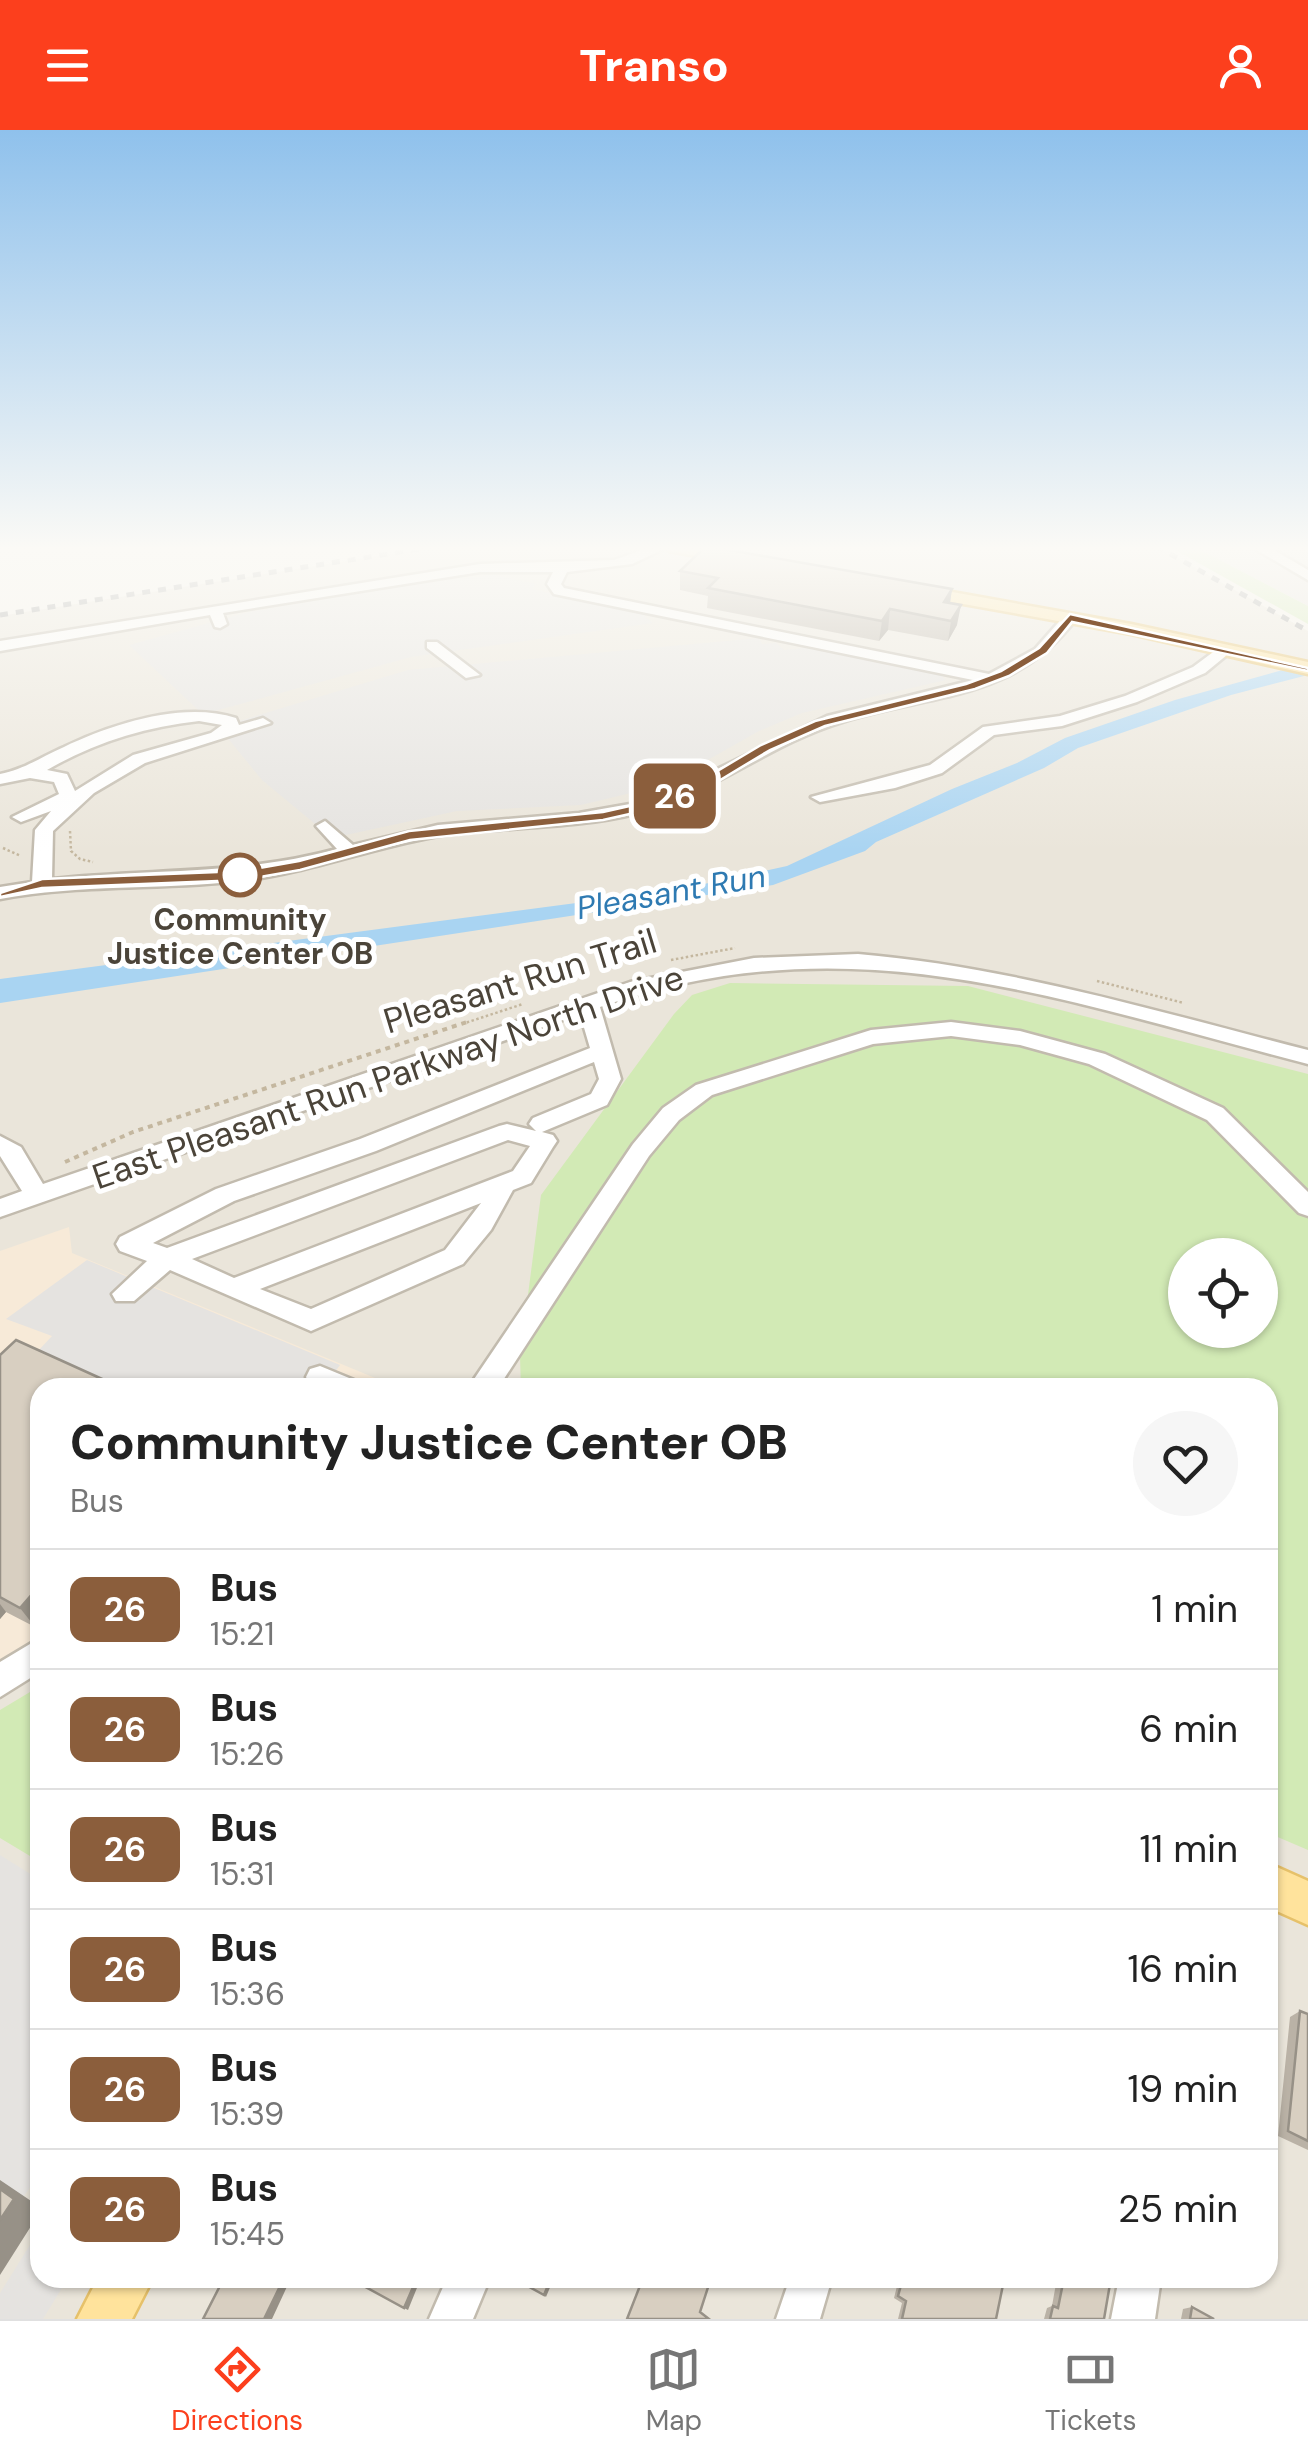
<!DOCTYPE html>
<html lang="en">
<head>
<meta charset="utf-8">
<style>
  body { margin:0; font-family:"DM Sans",sans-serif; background:#f6f6f6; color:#222; height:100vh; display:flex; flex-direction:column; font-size:38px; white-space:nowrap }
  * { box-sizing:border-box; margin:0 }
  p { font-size:32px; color:#767676 }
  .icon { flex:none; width:55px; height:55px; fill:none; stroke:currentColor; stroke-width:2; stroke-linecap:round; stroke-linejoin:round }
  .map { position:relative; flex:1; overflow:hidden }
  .sheet { position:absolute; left:30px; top:1248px; width:1248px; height:910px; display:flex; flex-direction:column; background:#fff; border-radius:30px; box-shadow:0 2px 8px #0004 }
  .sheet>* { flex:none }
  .badge { padding:0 20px; border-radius:15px; font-size:35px; line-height:65px }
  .buttons { position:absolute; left:1168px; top:1108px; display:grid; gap:20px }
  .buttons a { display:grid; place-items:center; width:110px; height:110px; border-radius:50%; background:#fff; box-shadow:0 2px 8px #0004; font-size:50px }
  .map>.badge { position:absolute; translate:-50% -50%; box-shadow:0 0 0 5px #fff }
  .round { display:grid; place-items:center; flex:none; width:105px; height:105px; border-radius:52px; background:#f6f6f6 }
  .overview { display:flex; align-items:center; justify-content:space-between; height:170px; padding:0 40px }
  h1 { font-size:48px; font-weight:800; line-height:75px }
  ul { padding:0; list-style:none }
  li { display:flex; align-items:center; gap:30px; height:120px; padding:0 40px; border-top:2px solid #e0e0e0 }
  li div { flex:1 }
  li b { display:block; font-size:38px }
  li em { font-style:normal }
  li .badge { min-width:110px; font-weight:700; text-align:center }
  header { display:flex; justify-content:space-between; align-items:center; height:130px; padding:0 40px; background:#fc3f1d; color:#fff; font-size:45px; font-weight:800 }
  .menu { display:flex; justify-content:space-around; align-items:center; height:140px; border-top:2px solid #e0e0e0; background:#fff; font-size:28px; color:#767676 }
  .menu a { display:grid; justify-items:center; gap:5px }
  .menu .selected { color:#fc3f1d }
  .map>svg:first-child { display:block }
  .residential { fill:#eae5da; fill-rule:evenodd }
  .commercial { fill:#f7ead8 }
  .industrial { fill:#e6e2dd }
  .green { fill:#d2eab5; fill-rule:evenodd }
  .parking { fill:#e5e3e0 }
  .water { fill:#a9d4f2 }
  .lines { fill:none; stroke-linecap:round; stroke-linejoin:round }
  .minor-casing { stroke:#c2bbae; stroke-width:5 }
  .major-casing { stroke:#e6c16a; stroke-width:5 }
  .path-far1 { stroke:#c4b79f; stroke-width:2.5; stroke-dasharray:2.5 2.5; stroke-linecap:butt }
  .path { stroke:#c4b79f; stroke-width:4; stroke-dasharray:5 5; stroke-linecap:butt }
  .minor { fill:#fff; fill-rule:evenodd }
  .major { fill:#ffe39c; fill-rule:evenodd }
  .rail { stroke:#9a9a9a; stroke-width:5; stroke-dasharray:8 8; stroke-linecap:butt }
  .wall { fill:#bab2a6 }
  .shaded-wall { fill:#979187 }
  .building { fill:#d8cfc1; stroke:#979187; stroke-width:2.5 }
  .line { fill:#8b5e3c; stroke:#fff; stroke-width:2.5 }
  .stop-dot { fill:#fff; stroke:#8b5e3c; stroke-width:5 }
  .labels { text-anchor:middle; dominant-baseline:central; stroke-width:10; stroke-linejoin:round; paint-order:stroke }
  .far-stop-label { font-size:30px; font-weight:bold; fill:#4b4439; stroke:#fff }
  .far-water-label { font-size:32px; font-style:italic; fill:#2e7ab2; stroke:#fff }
  .street-label { font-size:35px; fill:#4b4439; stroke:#fff }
</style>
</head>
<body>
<header><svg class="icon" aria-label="menu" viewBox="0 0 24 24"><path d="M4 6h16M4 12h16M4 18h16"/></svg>Transo<svg class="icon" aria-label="person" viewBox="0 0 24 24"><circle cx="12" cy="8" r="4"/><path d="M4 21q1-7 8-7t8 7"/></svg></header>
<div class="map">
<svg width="1308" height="2189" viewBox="0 0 1308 2189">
  <rect width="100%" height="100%" fill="#f6f3ec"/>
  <path class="residential" d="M442,416H1156L1308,501V2189H0V486ZM1185,1125H1260V1200H1185ZM40,1258H1268V2148H40Z"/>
  <path class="commercial" d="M69,1097L72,1123L397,1257L40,1258V1543L0,1568V1121Z"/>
  <path class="industrial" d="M1193,416H1308V476Z"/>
  <path class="green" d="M1168,416H1193L1308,476V494Z
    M730,853L968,856L1308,944V1720L1268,1703V1258H521L520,1226L541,1065L674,884L692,865ZM1185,1125H1260V1200H1185Z
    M40,1556V1732L0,1708V1580Z"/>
  <path class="parking" d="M494,445L537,454L531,459L638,481L653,493L411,527L211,582L223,596L408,540L759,508L762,514L776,513L784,520L817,517L939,543L946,550L802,583L759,601L690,640L635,662L581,675L457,681L332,708L262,650L226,606L129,515L249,482L418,453Z
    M87,1130L340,1235L324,1257H116L38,1221L52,1206L6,1189Z
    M0,1725L40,1750V2042L21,2071L0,2056Z
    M40,2099V2148H68L43,2189H0V2163Z"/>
  <path class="water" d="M1308,533V545L1231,565L1078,618L1044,638L876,712L865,721L773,755L0,873V849L599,770L704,754L787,736L952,659L1017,633L1065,608L1175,570Z"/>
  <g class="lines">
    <g class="minor-casing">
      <path id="minor" d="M653,416H670L632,434L567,442L561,454L564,458L989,544L1035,519L1065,485L1077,488C1013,572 934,563 842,592C769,614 710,666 635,684C569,700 500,696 433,707C368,719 307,743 241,751C161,760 80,754 0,769V757L32,752L35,700L51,681L21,692L12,687L59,664L54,652L30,648L0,654V644C25,639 41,627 64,617C112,594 183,571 236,588L239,595L263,588L271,593L145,633L94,663L53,701L52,749C151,738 238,746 337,719L316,696L325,691L353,715L438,695L579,683L630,674L680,657L827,586L973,550L554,464L547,454L553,442H480L223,483L227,494L220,498L215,497L210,485L0,521V511L480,434L614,430ZM199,591L222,595L211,603L133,625L75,661L67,644L47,640C93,613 145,597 199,591Z
        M1250,416H1267L1308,440V450Z
        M427,512H437L480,545L466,548L427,518Z
        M1220,517L1233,520L1205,543L1137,572L1062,596L994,605L942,643L895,658L820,672L811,667L930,635L983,597L1060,586L1125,566L1193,537Z
        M858,824C1012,837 1159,882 1308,920V934C1063,871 852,789 600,877L621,949L607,975L542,1002L553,1005L557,1011L553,1017L531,1053L513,1060L491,1100L463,1134L311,1201L170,1140L134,1171H116L112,1164L147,1131L120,1121L116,1114L120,1107L216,1059L360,1009L590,918L580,884L0,1087V1069L22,1061L0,1026V1006L21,1017L43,1054L630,852L754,828ZM594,932L599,949L591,964L533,988L529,994L536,1001L507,994L499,996L167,1118L153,1113L234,1071L376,1021ZM508,1010L530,1016L513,1041L234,1148L192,1129ZM481,1073L445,1120L311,1179L260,1159Z
        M951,892L1020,901L1105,924L1223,978L1308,1062V1086L1299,1083L1207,990L1089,934L1020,915L951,906L873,914L712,965L679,990L649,1026L498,1258H468L633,1014L663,978L696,955L871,900Z
        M320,1236L354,1250L358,1258L310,1255L306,1247L310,1239Z
        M40,1508V1542L0,1567V1532Z
        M447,2148H490L473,2189H429Z
        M790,2148H832L820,2189H776Z
        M1119,2148H1161L1155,2189H1111Z"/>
    </g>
    <g class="major-casing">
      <path id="major" d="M661,416H695L748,429L740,434L669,421Z
        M913,455L1131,494L1308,532V544L1131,504L907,464V456Z
        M1268,1733L1308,1751V1795L1268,1777Z
        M98,2148H153L132,2189H77Z"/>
    </g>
    <path class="path-far1" d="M70,701L71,721L80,729L93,732
      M3,718L21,726
      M671,830L735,818
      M1097,851L1184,873
      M462,894L523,874"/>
    <path class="path" d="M65,1032L133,1002L470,891"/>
    <use href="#minor" class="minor"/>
    <use href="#major" class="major"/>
    <path class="rail" d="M1156,416L1308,501
      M0,485L439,416"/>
  </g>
  <path class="wall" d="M680,441L952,459L950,473L957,495L948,511L888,500L879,511L707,478L708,466L680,460Z
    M0,1225L35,1497L6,1482L0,1489Z
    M1300,1881L1308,1884V2020L1278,2006L1290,1887Z
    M899,2148H1000L996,2189H898L902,2173L894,2168Z
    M1057,2148H1111L1104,2189H1044L1047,2178L1052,2176Z
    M1192,2177L1214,2189H1181L1183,2179Z"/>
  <path class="shaded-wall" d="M952,459L949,479L944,472Z
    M961,475L957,495L948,511L951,491Z
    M890,479L888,500L879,511L882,491Z
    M40,1455V1491L35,1497L20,1478Z
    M0,1474L6,1482L0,1489Z
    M0,2050L40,2077V2082L0,2145Z
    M284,2148H291L272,2189H264Z
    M417,2148H421L408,2180L404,2178Z
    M551,2148H554L546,2167L544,2165Z"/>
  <path class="building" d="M706,416L952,459L944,472L961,475L951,491L890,479L882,491L708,458L718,448L680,441Z
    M16,1210L122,1258H40V1455L20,1478L0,1467V1225Z
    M1300,1881L1308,1884V2011L1288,2001Z
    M0,2059L14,2069L0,2090Z
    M224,2148H284L264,2189H203Z
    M363,2148H417L404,2178L360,2154Z
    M513,2148H551L544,2165Z
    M643,2148H711L700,2182L709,2189H627Z
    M903,2148H1000L1004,2150L996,2189H902L906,2171L898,2166Z
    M1064,2148H1111L1104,2189H1050L1053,2176L1058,2178Z
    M1192,2177L1214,2189H1190Z"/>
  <linearGradient id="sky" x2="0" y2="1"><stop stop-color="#8fc1ec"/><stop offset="0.58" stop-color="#fbfaf6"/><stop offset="1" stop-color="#fbfaf6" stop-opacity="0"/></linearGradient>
  <rect width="1308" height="722" fill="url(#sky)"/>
  <path class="line" d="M1070,484L1308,538V541L1072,492L1047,523L1009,546L975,559L825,596L770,620L707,658L643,681L603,690L410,710L300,740L243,750L42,758L0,767V763L42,749L243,741L299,731L409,701L603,682L634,675L697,653L761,615L815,591L966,554L1001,541L1039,518Z"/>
  <circle class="stop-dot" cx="240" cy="745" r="20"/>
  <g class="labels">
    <g class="far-stop-label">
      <text x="240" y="789">Community<tspan x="240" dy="34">Justice Center OB</tspan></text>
    </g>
    <g class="far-water-label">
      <text transform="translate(671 762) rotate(-10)">Pleasant Run</text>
    </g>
    <g class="street-label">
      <text transform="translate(520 851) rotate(-17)">Pleasant Run Trail</text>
      <text transform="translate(388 947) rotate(-19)">East Pleasant Run Parkway North Drive</text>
    </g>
  </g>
</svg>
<div class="buttons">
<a><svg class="icon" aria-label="locate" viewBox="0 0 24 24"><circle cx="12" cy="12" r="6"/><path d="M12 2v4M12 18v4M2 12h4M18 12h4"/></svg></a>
</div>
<b class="badge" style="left:675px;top:666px;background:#8b5e3c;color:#fff">26</b>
<section class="sheet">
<div class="overview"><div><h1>Community Justice Center OB</h1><p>Bus</p></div><a class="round"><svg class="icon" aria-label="heart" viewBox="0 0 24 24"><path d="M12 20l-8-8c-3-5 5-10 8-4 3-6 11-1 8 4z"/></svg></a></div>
<ul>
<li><span class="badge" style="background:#8b5e3c;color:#fff">26</span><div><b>Bus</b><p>15:21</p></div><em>1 min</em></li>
<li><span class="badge" style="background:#8b5e3c;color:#fff">26</span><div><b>Bus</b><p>15:26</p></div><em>6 min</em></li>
<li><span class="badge" style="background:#8b5e3c;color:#fff">26</span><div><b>Bus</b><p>15:31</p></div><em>11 min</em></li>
<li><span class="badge" style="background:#8b5e3c;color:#fff">26</span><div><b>Bus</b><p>15:36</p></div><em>16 min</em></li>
<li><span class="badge" style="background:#8b5e3c;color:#fff">26</span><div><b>Bus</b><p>15:39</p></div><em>19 min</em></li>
<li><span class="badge" style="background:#8b5e3c;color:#fff">26</span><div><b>Bus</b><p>15:45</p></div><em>25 min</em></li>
</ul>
</section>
</div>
<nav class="menu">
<a class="selected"><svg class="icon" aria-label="directions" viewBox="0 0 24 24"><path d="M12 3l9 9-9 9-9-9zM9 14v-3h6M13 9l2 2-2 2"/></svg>Directions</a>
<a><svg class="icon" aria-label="map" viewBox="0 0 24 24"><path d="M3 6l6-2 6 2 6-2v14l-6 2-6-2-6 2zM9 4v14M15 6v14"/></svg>Map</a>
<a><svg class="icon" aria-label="tickets" viewBox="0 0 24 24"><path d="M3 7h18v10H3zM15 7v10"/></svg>Tickets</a>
</nav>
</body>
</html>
